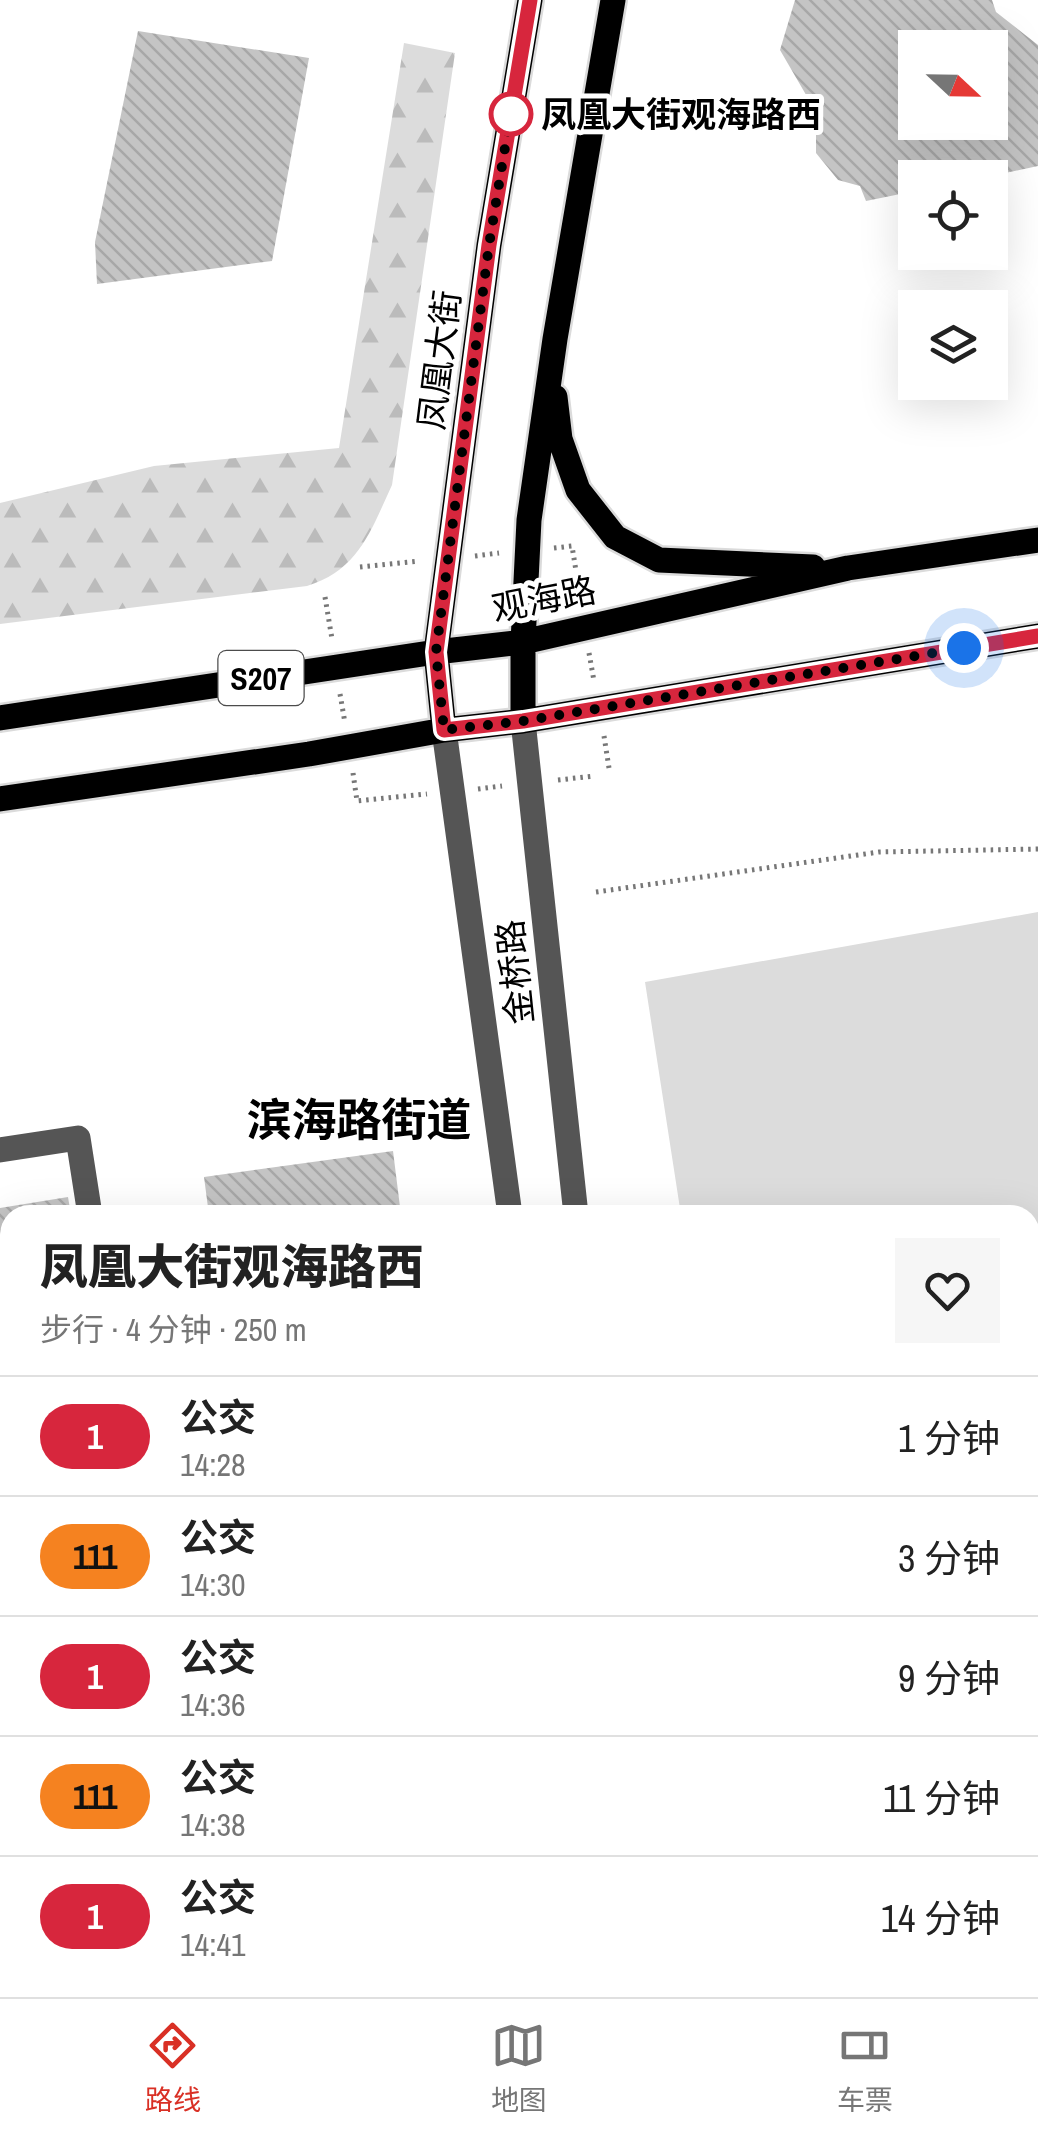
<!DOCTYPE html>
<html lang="zh">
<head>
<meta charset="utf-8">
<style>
  body { margin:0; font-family:"Archivo Narrow","Noto Sans SC",sans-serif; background:#f6f6f6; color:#222; height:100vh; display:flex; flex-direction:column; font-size:38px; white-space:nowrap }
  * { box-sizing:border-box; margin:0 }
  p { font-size:32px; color:#767676 }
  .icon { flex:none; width:55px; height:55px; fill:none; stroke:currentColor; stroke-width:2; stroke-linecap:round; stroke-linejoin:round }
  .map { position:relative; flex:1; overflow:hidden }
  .sheet { position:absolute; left:0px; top:1205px; width:1040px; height:792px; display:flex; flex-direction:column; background:#fff; border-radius:30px 30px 0 0; box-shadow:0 10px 40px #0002 }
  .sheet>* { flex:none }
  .badge { padding:0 20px; border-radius:32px; font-size:35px; line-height:65px }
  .needle { width:65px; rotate:112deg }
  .controls { position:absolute; left:898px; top:30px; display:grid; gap:20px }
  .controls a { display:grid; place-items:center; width:110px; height:110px; border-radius:0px; background:#fff; box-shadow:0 10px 40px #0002; font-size:50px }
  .you { position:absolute; width:50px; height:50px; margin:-25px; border:8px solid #fff; border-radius:50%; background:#1a73e8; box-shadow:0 0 0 15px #1a73e833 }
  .map>.badge { position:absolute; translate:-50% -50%; box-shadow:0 0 0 5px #fff }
  .round { display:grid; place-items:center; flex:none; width:105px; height:105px; border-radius:0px; background:#f6f6f6 }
  .head { display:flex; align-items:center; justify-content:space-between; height:170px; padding:0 40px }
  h1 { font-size:48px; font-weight:800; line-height:75px }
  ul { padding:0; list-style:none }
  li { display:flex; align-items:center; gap:30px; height:120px; padding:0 40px; border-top:2px solid #e0e0e0 }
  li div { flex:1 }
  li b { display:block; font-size:38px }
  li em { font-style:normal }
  li .badge { min-width:110px; font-weight:700; text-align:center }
  .dock { display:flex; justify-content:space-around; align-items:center; height:140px; border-top:2px solid #e0e0e0; background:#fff; font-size:28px; color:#767676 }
  .dock a { display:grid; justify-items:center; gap:5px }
  .dock .on { color:#d93025 }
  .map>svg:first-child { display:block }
  .forest { fill:url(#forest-firs) }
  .park { fill:#dcdcdc }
  .building { fill:url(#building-back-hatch); fill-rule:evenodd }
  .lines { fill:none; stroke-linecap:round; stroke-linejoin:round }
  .major-casing { stroke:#dbdbdb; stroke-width:30 }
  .path { stroke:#777; stroke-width:5; stroke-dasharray:2.5 5; stroke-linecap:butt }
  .minor { stroke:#555; stroke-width:25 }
  .major { stroke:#000; stroke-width:25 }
  .line-casing { stroke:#fff; stroke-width:22 }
  .line { stroke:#d7263d; stroke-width:15 }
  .walk { stroke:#000; stroke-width:10; stroke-dasharray:0 18 }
  .stop-dot { fill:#fff; stroke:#d7263d; stroke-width:5 }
  .labels { text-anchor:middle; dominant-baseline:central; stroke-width:10; stroke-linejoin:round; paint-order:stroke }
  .shield { fill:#fff; stroke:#4c4c4c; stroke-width:2.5 }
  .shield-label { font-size:32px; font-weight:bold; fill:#000 }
  .stop-label { font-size:35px; font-weight:bold; fill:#000; stroke:#fff; text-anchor:start }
  .street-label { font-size:35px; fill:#000; stroke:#fff }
  .district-label { font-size:45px; font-weight:bold; fill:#000; stroke:#fff }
</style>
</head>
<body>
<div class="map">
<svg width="1038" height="1997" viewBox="0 0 1038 1997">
  <defs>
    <pattern id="forest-firs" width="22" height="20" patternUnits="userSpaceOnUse" patternTransform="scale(2.5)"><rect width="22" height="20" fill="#dcdcdc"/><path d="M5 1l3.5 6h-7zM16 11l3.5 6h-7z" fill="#bbb"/></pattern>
    <pattern id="building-back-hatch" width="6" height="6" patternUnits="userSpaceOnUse" patternTransform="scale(2.5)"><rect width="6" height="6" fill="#c4c4c4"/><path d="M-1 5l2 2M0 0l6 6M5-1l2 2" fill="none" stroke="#a7a7a7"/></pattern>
  </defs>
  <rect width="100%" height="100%" fill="#fff"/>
  <path class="forest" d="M404,43L455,53L392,485C371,530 359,570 307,586L0,624V503L154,466L339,448Z"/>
  <path class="park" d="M1038,912V1567L1030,1568V1215H681L645,982Z"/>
  <path class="building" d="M795,0H992L996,12L1038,45V166L982,178H915V191L866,201L860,186L838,180L816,153V112L780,50ZM915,48H990V122H915Z
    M138,31L309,58L272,261L97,284L95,242Z
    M393,1151L401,1215H323L322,1205L273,1211V1215H209L204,1177Z
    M68,1197L71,1215H10V1718H8L0,1665V1208Z
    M1030,1659H1038V1704H1030Z
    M1030,1910H1038V1971L1030,1972Z"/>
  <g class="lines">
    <g class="major-casing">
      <path id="major" d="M555,397L560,439L578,490L615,537L659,560L813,567
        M0,718L436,652L523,642L848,568L1038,540
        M523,721V642L529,520L555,339L613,0
        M444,730L436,652L489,245L530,0
        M0,799L309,754L444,730L523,721L1038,636"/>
    </g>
    <path class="path" d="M554,548L572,546L581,602
      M475,556L499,553
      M360,567L419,561
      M325,597L332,639
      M589,653L594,681
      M340,694L345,723
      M604,736L609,768
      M353,773L357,801L427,794
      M558,780L594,776
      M478,789L502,786
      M596,892L879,852L1038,849
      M0,1923L10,1924
      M70,1988L71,1997"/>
    <path class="minor" d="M523,721L576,1215
      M444,730L510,1215
      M0,1150L78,1138L90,1215
      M1030,1615L1038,1614
      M0,1851L10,1860
      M173,1988L187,1997
      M400,1997L405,1988
      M470,1997L474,1988
      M840,1997L843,1988"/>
    <use href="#major" class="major"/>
  </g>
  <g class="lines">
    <g class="line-casing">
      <path id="line" d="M530,0L489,245L436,652L444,730L523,721L1038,636"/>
    </g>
    <use href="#line" class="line"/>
    <path class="walk" d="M511,114L512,105L489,245L436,652L444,730L523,721L964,648"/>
  </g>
  <circle class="stop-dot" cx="511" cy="114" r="20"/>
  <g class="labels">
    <rect class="shield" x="218.5" y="651" width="85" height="54" rx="8"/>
    <g class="shield-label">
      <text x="261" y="678">S207</text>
    </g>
    <g class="stop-label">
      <text x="541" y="114">凤凰大街观海路西</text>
    </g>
    <g class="street-label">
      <text transform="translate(439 360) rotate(-83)">凤凰大街</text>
      <text transform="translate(544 599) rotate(-11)">观海路</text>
      <text transform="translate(515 972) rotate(-96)">金桥路</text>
    </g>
    <g class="district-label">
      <text x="359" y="1119">滨海路街道</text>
    </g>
  </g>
</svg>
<div class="controls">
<a><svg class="needle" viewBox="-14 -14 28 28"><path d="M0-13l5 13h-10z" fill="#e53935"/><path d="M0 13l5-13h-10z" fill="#767676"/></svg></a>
<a><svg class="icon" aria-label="locate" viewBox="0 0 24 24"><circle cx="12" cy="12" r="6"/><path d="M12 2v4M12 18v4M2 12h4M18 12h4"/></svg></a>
<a><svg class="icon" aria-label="layers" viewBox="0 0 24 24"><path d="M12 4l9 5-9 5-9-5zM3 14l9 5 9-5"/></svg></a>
</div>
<div class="you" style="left:964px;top:648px"></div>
<section class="sheet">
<div class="head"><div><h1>凤凰大街观海路西</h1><p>步行 · 4 分钟 · 250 m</p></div><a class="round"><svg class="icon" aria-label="heart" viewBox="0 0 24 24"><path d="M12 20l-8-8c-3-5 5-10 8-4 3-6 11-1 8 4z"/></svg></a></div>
<ul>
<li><span class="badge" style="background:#d7263d;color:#fff">1</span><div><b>公交</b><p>14:28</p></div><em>1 分钟</em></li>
<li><span class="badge" style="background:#f58220;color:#111">111</span><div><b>公交</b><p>14:30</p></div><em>3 分钟</em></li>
<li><span class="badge" style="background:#d7263d;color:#fff">1</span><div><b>公交</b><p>14:36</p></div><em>9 分钟</em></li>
<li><span class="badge" style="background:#f58220;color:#111">111</span><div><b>公交</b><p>14:38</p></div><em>11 分钟</em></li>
<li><span class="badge" style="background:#d7263d;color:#fff">1</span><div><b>公交</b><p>14:41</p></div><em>14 分钟</em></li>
</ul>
</section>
</div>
<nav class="dock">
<a class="on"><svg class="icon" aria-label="directions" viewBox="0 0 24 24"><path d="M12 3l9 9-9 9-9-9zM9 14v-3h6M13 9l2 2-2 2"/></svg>路线</a>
<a><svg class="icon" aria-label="map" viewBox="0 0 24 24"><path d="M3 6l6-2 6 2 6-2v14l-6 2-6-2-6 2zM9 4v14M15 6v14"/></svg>地图</a>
<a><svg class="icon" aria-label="tickets" viewBox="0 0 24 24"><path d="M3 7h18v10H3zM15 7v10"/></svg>车票</a>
</nav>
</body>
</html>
